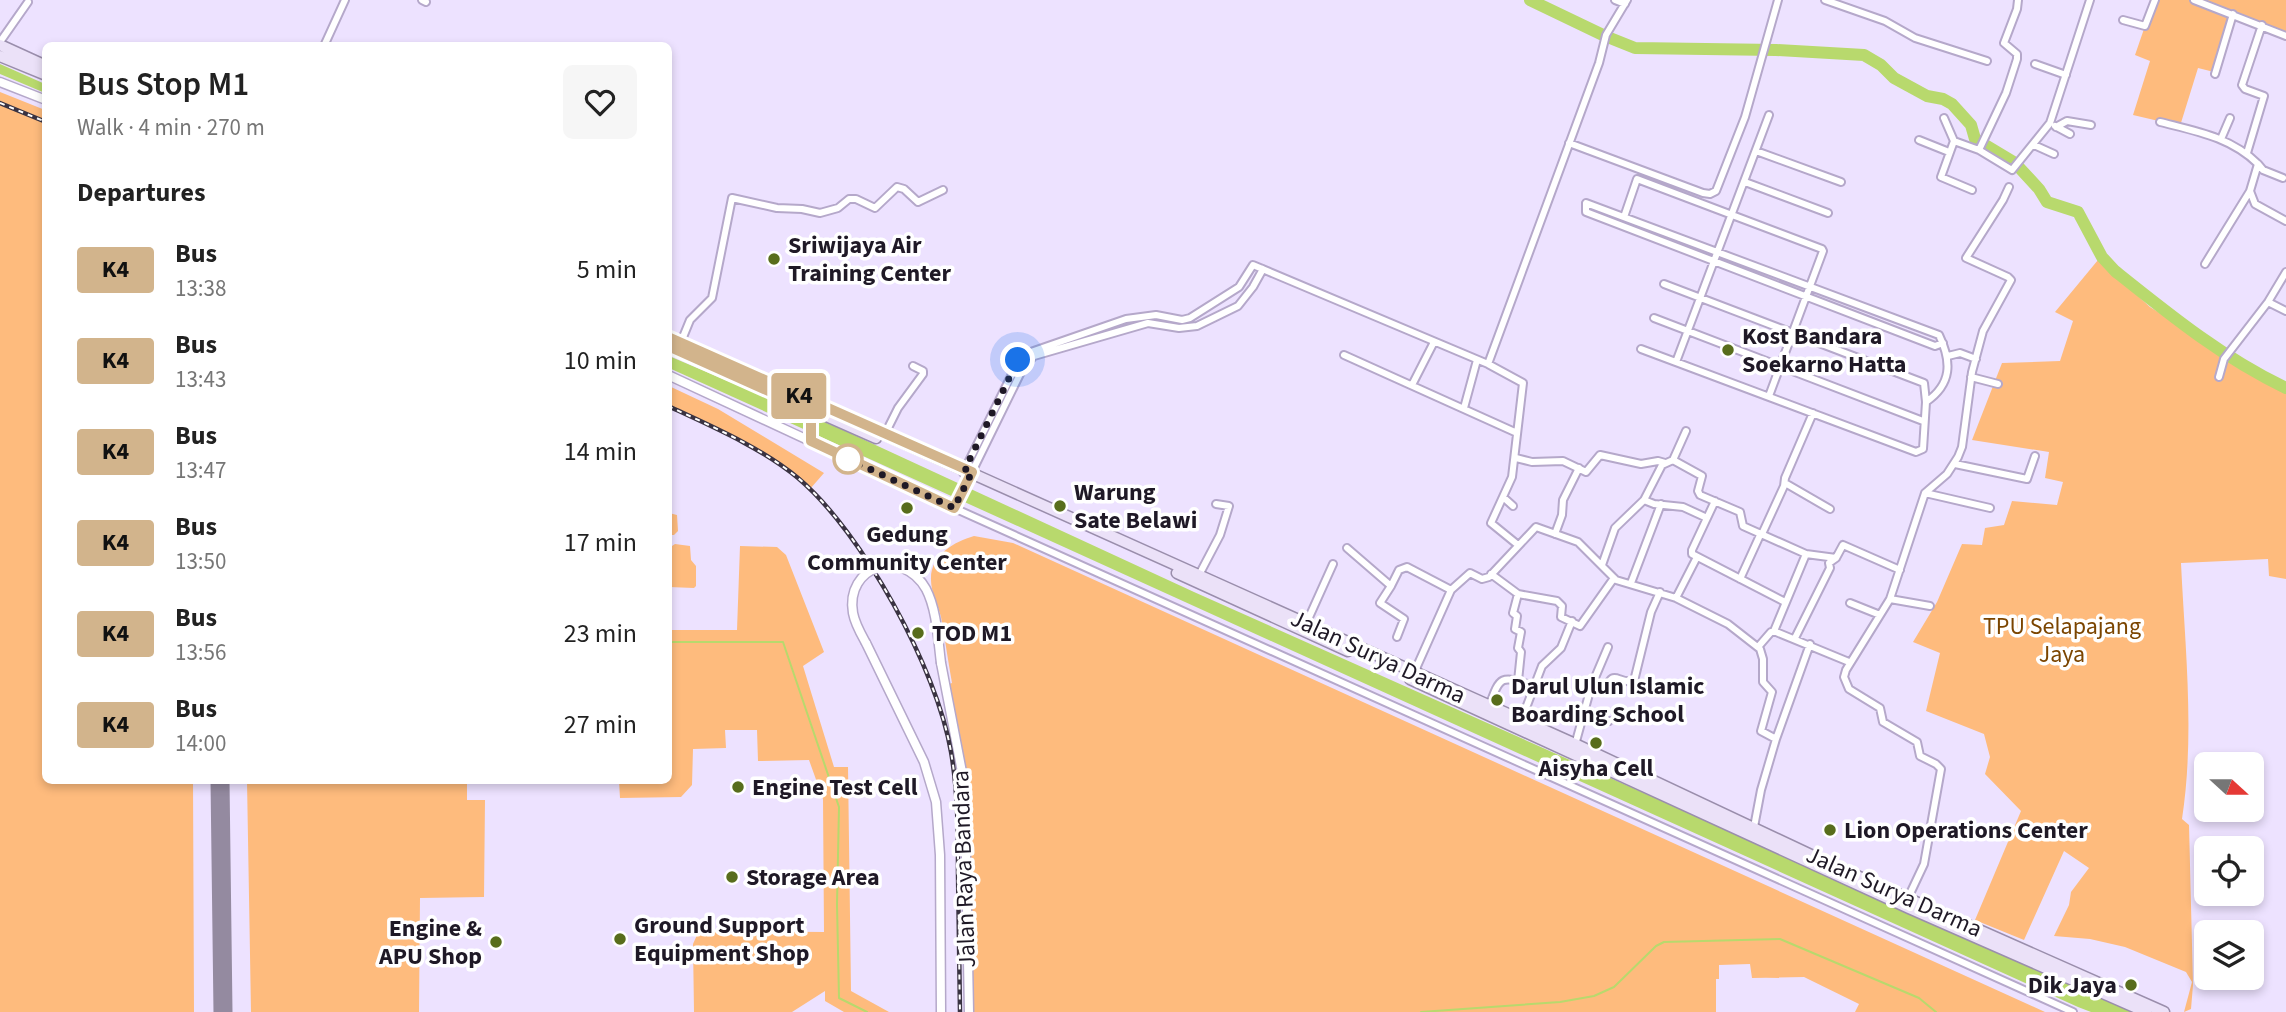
<!DOCTYPE html>
<html lang="en">
<head>
<meta charset="utf-8">
<style>
  body { margin:0; font-family:"Source Sans 3",sans-serif; background:#f6f6f6; color:#222; height:100vh; display:flex; flex-direction:column; font-size:26px; white-space:nowrap }
  * { box-sizing:border-box; margin:0 }
  p { font-size:23px; color:#767676 }
  .icon { flex:none; width:38px; height:38px; fill:none; stroke:currentColor; stroke-width:2; stroke-linecap:round; stroke-linejoin:round }
  .map { position:relative; flex:1; overflow:hidden }
  .sheet { position:absolute; left:42px; top:42px; width:630px; height:742px; display:flex; flex-direction:column; background:#fff; border-radius:10px; box-shadow:0 4px 10px #0003 }
  .sheet>* { flex:none }
  .badge { padding:0 14px; border-radius:5px; font-size:24px; line-height:46px }
  .needle { width:46px; rotate:111deg }
  .buttons { position:absolute; left:2194px; top:752px; display:grid; gap:14px }
  .buttons a { display:grid; place-items:center; width:70px; height:70px; border-radius:10px; background:#fff; box-shadow:0 4px 10px #0003; font-size:35px }
  .you { position:absolute; width:35px; height:35px; margin:-18px; border:5px solid #fff; border-radius:50%; background:#1a73e8; box-shadow:0 0 0 10px #1a73e833 }
  .map>.badge { position:absolute; translate:-50% -50%; box-shadow:0 0 0 4px #fff }
  h2 { padding:0 35px; font-size:26px; line-height:63px }
  .round { display:grid; place-items:center; flex:none; width:74px; height:74px; border-radius:10px; background:#f6f6f6 }
  .head { display:flex; align-items:center; justify-content:space-between; height:119px; padding:0 35px }
  h1 { font-size:33px; font-weight:600; line-height:52px }
  ul { padding:0; list-style:none }
  li { display:flex; align-items:center; gap:21px; height:91px; padding:0 35px }
  li div { flex:1 }
  li b { display:block; font-size:26px }
  li em { font-style:normal }
  li .badge { min-width:77px; font-weight:700; text-align:center }
  .map>svg:first-child { display:block }
  .green { fill:#febb7d }
  .water { fill:#b8d96d }
  .lines { fill:none; stroke-linecap:round; stroke-linejoin:round }
  .stream { stroke:#b8d96d; stroke-width:2 }
  .river { stroke:#b8d96d; stroke-width:12 }
  .taxiway { stroke:#948aa0; stroke-width:19 }
  .street-casing { stroke:#b5a8ca; stroke-width:10 }
  .secondary-casing { stroke:#b5a8ca; stroke-width:11 }
  .primary-casing { stroke:#9a8eac; stroke-width:13 }
  .street { stroke:#fff; stroke-width:6 }
  .secondary { stroke:#fff; stroke-width:8 }
  .primary { stroke:#ebe1f8; stroke-width:10 }
  .rail-casing { stroke:#3a3342; stroke-width:4.5 }
  .rail { stroke:#fff; stroke-width:2; stroke-dasharray:5; stroke-linecap:butt }
  .secondary-bridge-casing { stroke:#b5a8ca; stroke-width:11; stroke-linecap:butt }
  .secondary-bridge { stroke:#fff; stroke-width:8 }
  .line-casing { stroke:#fff; stroke-width:16 }
  .line { stroke:#d2b48c; stroke-width:10 }
  .walk { stroke:#1f1926; stroke-width:7; stroke-dasharray:0 12.6 }
  .poi-dot { fill:#586d1c; stroke:#fff; stroke-width:2.5 }
  .stop-dot { fill:#fff; stroke:#d2b48c; stroke-width:3.5 }
  .labels { text-anchor:middle; dominant-baseline:central; stroke-width:7; stroke-linejoin:round; paint-order:stroke }
  .poi-label { font-size:24px; font-weight:bold; fill:#1f1926; stroke:#fff; text-anchor:start }
  .park-label { font-size:24px; fill:#7b4500; stroke:#fff }
  .street-label { font-size:24px; fill:#1f1926; stroke:#fff }
</style>
</head>
<body>
<div class="map">
<svg width="2286" height="1012" viewBox="0 0 2286 1012">
  <rect width="100%" height="100%" fill="#ede2ff"/>
  <path class="green" d="M2154,0H2286V41L2232,18L2214,72L2198,68L2180,126L2133,115L2150,61L2135,55Z
    M0,92L45,110L46,780L193,781L194,1012H0Z
    M2098,260L2150,307L2286,392V579L2269,576L2268,559L2181,563C2185,648 2195,734 2182,819L2189,825L2193,985L2191,1009L2184,1012L2192,982L2186,972L2125,947L2090,939L2054,936L2069,905L2071,892L2089,868L2064,851L2024,940L1975,920L2021,811L1985,774L1990,757L1984,734L1926,711L1940,653L1913,642L1937,602L1962,544L1982,545L1985,528L2004,525L2012,501L2057,505L2063,482L2045,478L2049,452L1972,440L2002,363L2060,361L2073,321L2055,312Z
    M669,386L718,409L824,473L810,489L769,456L669,405Z
    M669,513L677,515L678,531L674,535H669Z
    M974,536L1013,543L2045,1012H1855L1859,1004L1804,977L1752,978L1750,964L1719,965V979H1716V1012H972L965,784L949,684L952,683C948,661 945,639 941,617C938,605 931,592 931,580C930,555 954,542 974,536Z
    M675,544L690,546L691,560L696,566V586L694,588L669,587V548Z
    M740,546L777,547L786,555L824,652L803,666L834,767H848L851,991L889,1012H844L825,1001V991L792,1012H694L693,944L697,935L705,931L824,932L823,799L809,760L758,761L757,730H725L726,748L693,749L692,785L681,797L620,798L619,781L668,780L669,630H737Z
    M247,781H467V800H485L484,897L420,898L419,1012H251Z"/>
  <path class="water" d="M0,64L45,84V93L0,74Z
    M669,356L843,430L1194,592L2134,1012H2091L2078,1007L669,368Z"/>
  <g class="lines">
    <path class="stream" d="M668,642H783L839,807L837,904L839,998L867,1012
      M1421,1012L1560,1002L1594,996L1614,987L1656,946L1664,942L1780,939L1919,998L1936,1012"/>
    <path class="river" d="M1530,0L1605,36L1635,48L1776,50L1864,55L1881,65L1894,78L1927,96L1943,99L1952,104L1971,125L1975,139L2015,163L2039,189L2047,202L2078,212L2102,257L2115,271C2170,315 2223,358 2286,388"/>
    <path class="taxiway" d="M220,780L223,1012"/>
    <g class="street-casing">
      <path id="street" d="M422,0L426,2
        M1615,0L1625,4
        M1825,0L1885,21L1915,38L1987,61
        M2018,0L2017,9L2004,43L2017,54V59L2006,93L1979,150L2012,170L2050,123L2090,0
        M2194,0L2286,36
        M2123,20L2145,26L2155,0
        M0,42L28,2
        M324,46L345,0
        M2035,64L2066,75
        M2215,74L2233,14
        M1944,118L1954,141L1941,177L1972,190
        M2160,122C2195,131 2231,137 2258,164L2250,191L2205,264
        M2055,126L2070,134
        M2056,127L2067,121L2091,125
        M2221,139L2230,118
        M1919,140L1949,152
        M1954,141L1979,150
        M1569,143L1703,193L1710,194L1716,191L1745,117L1778,0
        M2034,145L2054,154
        M1756,151L1841,182
        M2247,153L2264,96L2245,89L2242,85L2262,25
        M2258,164L2263,170L2283,178
        M1745,182L1828,213
        M2250,191L2255,204L2286,221
        M1624,217L1637,179L1822,249L1823,251L1769,396
        M2268,302L2286,311
        M1654,318L1923,421
        M681,342L690,320L712,298L732,198L777,208L802,209L820,213L838,208L849,199H856L875,208L897,187L904,189L918,202L943,190
        M1641,349L1916,452L1923,449L1926,402L1924,383L1664,284
        M1344,355L1517,433
        M1948,356L1960,353L1976,359
        M1676,362L1769,115
        M1488,364L1599,63L1606,35L1627,0
        M1971,377L1998,384
        M2219,377L2224,359L2268,302L2286,272
        M1412,385L1434,342
        M1926,402C1952,384 1952,362 1939,335L1586,203V212L1935,346L1943,343
        M1464,408L1477,360
        M885,434L898,408L923,374V371L913,366
        M1516,458L1532,462L1563,461L1586,472L1600,455L1641,464L1658,461L1665,463
        M1673,460L1686,431
        M1955,464L2027,479L2035,456
        M963,473L1019,360L1025,354L1126,319L1156,315L1182,320L1190,318L1239,287L1253,265L1488,364L1523,383L1512,477L1491,523L1518,545
        M971,474L1024,366L1034,356L1148,323L1179,328L1197,326L1238,306L1253,287L1263,269
        M1785,483L1830,509
        M1925,493L1990,508
        M1503,497L1513,506
        M1644,500L1654,504L1683,507L1707,518
        M1715,501L1692,550V554L1785,602
        M954,508L2073,1012
        M1555,534L1562,515L1563,500L1579,468
        M1762,534L1784,486L1785,478L1813,413
        M1347,548L1391,586L1399,570L1407,567L1451,590L1470,573L1482,579L1489,577L1536,527L1578,542L1616,580L1676,598L1728,624L1760,649L1763,659V682L1772,692L1761,731L1776,739
        M1836,558L1843,545L1900,570
        M1602,565L1615,528L1644,500L1662,465L1673,460L1702,476L1698,491L1700,495L1740,512L1743,526L1806,554L1836,558L1829,563L1830,568L1795,638
        M1491,574L1518,594L1557,601L1562,606L1561,617L1580,626L1614,578
        M1199,575L1220,535L1229,506L1216,504
        M1740,579L1761,533
        M1631,583L1661,504
        M1391,586L1380,603L1404,619L1397,637
        M1676,598L1697,557
        M1890,599L1930,606
        M1850,603L1880,615
        M1306,624L1333,564
        M1774,631L1806,554
        M1758,647L1771,632H1776L1849,662
        M1414,673L1451,590
        M1518,681L1521,652L1518,648L1521,632L1515,629L1517,616L1513,613L1518,594
        M1591,687L1604,690C1616,667 1615,684 1634,681L1651,612L1660,592
        M1489,707C1500,675 1501,675 1533,686
        M1584,716L1609,721
        M1521,721L1542,666L1561,648L1572,621
        M1575,745L1591,687L1608,647
        M1754,827L1761,790L1776,739L1810,644
        M1908,898L1924,864L1941,769L1936,764L1920,756L1917,742L1883,722L1880,708L1849,689L1844,677L1846,670L1890,599L1925,493L1947,474L1958,457L1962,447L1972,372L1983,331L2011,280L2008,277L1966,258L2003,200L2009,187"/>
    </g>
    <g class="secondary-casing">
      <path id="secondary" d="M0,82L46,100
        M668,375L954,508L970,477
        M811,410V441
        M866,643L924,762L936,802L940,855L941,1012
        M941,663L962,772L965,805L969,1012"/>
    </g>
    <g class="primary-casing">
      <path id="primary" d="M0,45L46,66
        M0,56L46,75
        M668,337L1575,744L1830,864L2164,1012
        M668,346L876,438
        M1177,573L1348,651
        M1410,679L1909,908L2146,1012"/>
    </g>
    <use href="#street" class="street"/>
    <use href="#secondary" class="secondary"/>
    <use href="#primary" class="primary"/>
    <g class="rail-casing">
      <path id="rail" d="M0,103L46,122
        M668,406C713,427 760,447 798,478C863,533 937,669 951,752C958,792 958,834 958,874C959,920 959,966 960,1012"/>
    </g>
    <use href="#rail" class="rail"/>
    <g class="secondary-bridge-casing">
      <path id="secondary-bridge" d="M866,643C861,634 855,624 853,613C845,566 902,547 926,589C937,610 938,640 941,663"/>
    </g>
    <use href="#secondary-bridge" class="secondary-bridge"/>
  </g>
  <g class="lines">
    <g class="line-casing">
      <path id="line" d="M668,337L972,472L954,508L811,441V410L668,346"/>
    </g>
    <use href="#line" class="line"/>
    <path class="walk" d="M848,459L954,508L972,472L965,469L1018,360"/>
  </g>
  <g class="poi-dot">
    <circle cx="774" cy="259" r="7"/>
    <circle cx="1728" cy="350" r="7"/>
    <circle cx="1060" cy="506" r="7"/>
    <circle cx="907" cy="508" r="7"/>
    <circle cx="918" cy="633" r="7"/>
    <circle cx="1497" cy="700" r="7"/>
    <circle cx="1596" cy="743" r="7"/>
    <circle cx="738" cy="787" r="7"/>
    <circle cx="1830" cy="830" r="7"/>
    <circle cx="732" cy="877" r="7"/>
    <circle cx="620" cy="939" r="7"/>
    <circle cx="496" cy="942" r="7"/>
    <circle cx="2131" cy="985" r="7"/>
  </g>
  <circle class="stop-dot" cx="848" cy="459" r="14"/>
  <g class="labels">
    <g class="poi-label">
      <text x="788" y="245">Sriwijaya Air<tspan x="788" dy="28">Training Center</tspan></text>
      <text x="1742" y="336">Kost Bandara<tspan x="1742" dy="28">Soekarno Hatta</tspan></text>
      <text x="1074" y="492">Warung<tspan x="1074" dy="28">Sate Belawi</tspan></text>
      <text x="907" y="534" text-anchor="middle">Gedung<tspan x="907" dy="28">Community Center</tspan></text>
      <text x="932" y="633">TOD M1</text>
      <text x="1511" y="686">Darul Ulun Islamic<tspan x="1511" dy="28">Boarding School</tspan></text>
      <text x="1596" y="768" text-anchor="middle">Aisyha Cell</text>
      <text x="752" y="787">Engine Test Cell</text>
      <text x="1844" y="830">Lion Operations Center</text>
      <text x="746" y="877">Storage Area</text>
      <text x="634" y="925">Ground Support<tspan x="634" dy="28">Equipment Shop</tspan></text>
      <text x="482" y="928" text-anchor="end">Engine &amp;<tspan x="482" dy="28">APU Shop</tspan></text>
      <text x="2117" y="985" text-anchor="end">Dik Jaya</text>
    </g>
    <g class="park-label">
      <text x="2062" y="626">TPU Selapajang<tspan x="2062" dy="28">Jaya</tspan></text>
    </g>
    <g class="street-label">
      <text transform="translate(1378 657) rotate(25)">Jalan Surya Darma</text>
      <text transform="translate(964 869) rotate(-92)">Jalan Raya Bandara</text>
      <text transform="translate(1894 892) rotate(24)">Jalan Surya Darma</text>
    </g>
  </g>
</svg>
<div class="buttons">
<a><svg class="needle" viewBox="-14 -14 28 28"><path d="M0-13l5 13h-10z" fill="#e53935"/><path d="M0 13l5-13h-10z" fill="#767676"/></svg></a>
<a><svg class="icon" aria-label="locate" viewBox="0 0 24 24"><circle cx="12" cy="12" r="6"/><path d="M12 2v4M12 18v4M2 12h4M18 12h4"/></svg></a>
<a><svg class="icon" aria-label="layers" viewBox="0 0 24 24"><path d="M12 4l9 5-9 5-9-5zM3 14l9 5 9-5"/></svg></a>
</div>
<div class="you" style="left:1018px;top:360px"></div>
<b class="badge" style="left:799px;top:396px;background:#d2b48c;color:#111">K4</b>
<section class="sheet">
<div class="head"><div><h1>Bus Stop M1</h1><p>Walk · 4 min · 270 m</p></div><a class="round"><svg class="icon" aria-label="heart" viewBox="0 0 24 24"><path d="M12 20l-8-8c-3-5 5-10 8-4 3-6 11-1 8 4z"/></svg></a></div>
<h2>Departures</h2>
<ul>
<li><span class="badge" style="background:#d2b48c;color:#111">K4</span><div><b>Bus</b><p>13:38</p></div><em>5 min</em></li>
<li><span class="badge" style="background:#d2b48c;color:#111">K4</span><div><b>Bus</b><p>13:43</p></div><em>10 min</em></li>
<li><span class="badge" style="background:#d2b48c;color:#111">K4</span><div><b>Bus</b><p>13:47</p></div><em>14 min</em></li>
<li><span class="badge" style="background:#d2b48c;color:#111">K4</span><div><b>Bus</b><p>13:50</p></div><em>17 min</em></li>
<li><span class="badge" style="background:#d2b48c;color:#111">K4</span><div><b>Bus</b><p>13:56</p></div><em>23 min</em></li>
<li><span class="badge" style="background:#d2b48c;color:#111">K4</span><div><b>Bus</b><p>14:00</p></div><em>27 min</em></li>
</ul>
</section>
</div>
</body>
</html>
